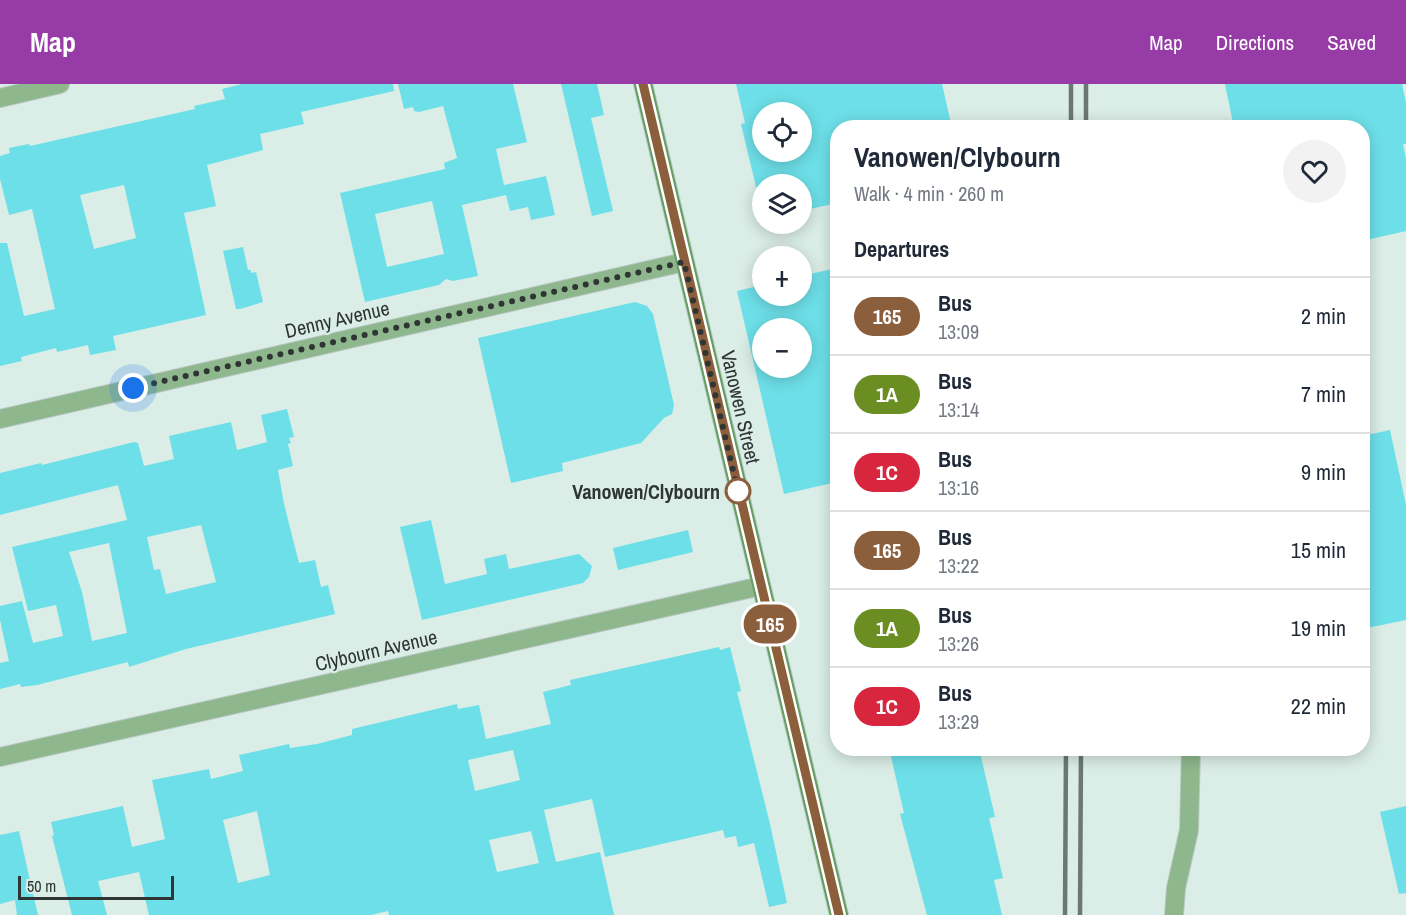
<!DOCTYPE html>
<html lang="en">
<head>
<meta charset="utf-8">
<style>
  body { margin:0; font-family:"Archivo Narrow",sans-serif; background:#f2f2f3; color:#1f2937; height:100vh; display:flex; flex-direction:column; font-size:22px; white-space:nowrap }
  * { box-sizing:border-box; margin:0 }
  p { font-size:20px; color:#747a83 }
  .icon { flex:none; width:33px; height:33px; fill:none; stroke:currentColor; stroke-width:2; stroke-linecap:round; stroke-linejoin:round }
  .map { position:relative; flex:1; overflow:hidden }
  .drawer { position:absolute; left:830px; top:36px; width:540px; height:636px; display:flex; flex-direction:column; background:#fff; border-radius:24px; box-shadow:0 3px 15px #0003 }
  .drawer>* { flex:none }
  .badge { padding:0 12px; border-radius:20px; font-size:21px; line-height:39px }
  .tools { position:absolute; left:752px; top:18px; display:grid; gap:12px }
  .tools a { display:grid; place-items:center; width:60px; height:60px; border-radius:50%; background:#fff; box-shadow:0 3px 15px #0003; font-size:30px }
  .scale { position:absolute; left:18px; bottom:15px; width:156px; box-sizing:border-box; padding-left:6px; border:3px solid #2e3533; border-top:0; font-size:16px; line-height:21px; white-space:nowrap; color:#2e3533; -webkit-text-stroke:4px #daede6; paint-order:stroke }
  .you { position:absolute; width:30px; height:30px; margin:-15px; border:4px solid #fff; border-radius:50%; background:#1a73e8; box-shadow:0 0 0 9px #1a73e833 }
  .map>.badge { position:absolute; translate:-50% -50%; box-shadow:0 0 0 3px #fff }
  h2 { padding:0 24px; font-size:22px; line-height:54px }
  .round { display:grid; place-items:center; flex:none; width:63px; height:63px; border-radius:32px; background:#f2f2f3 }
  .headline { display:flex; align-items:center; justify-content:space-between; height:102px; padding:0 24px }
  h1 { font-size:28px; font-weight:800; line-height:45px }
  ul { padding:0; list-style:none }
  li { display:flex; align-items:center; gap:18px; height:78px; padding:0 24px; border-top:2px solid #e0e1e3 }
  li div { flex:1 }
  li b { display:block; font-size:22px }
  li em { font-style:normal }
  li .badge { min-width:66px; font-weight:700; text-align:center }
  header { display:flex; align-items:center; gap:36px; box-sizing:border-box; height:84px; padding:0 30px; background:#973ca7; color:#fff }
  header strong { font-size:28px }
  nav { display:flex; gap:33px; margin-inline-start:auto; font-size:21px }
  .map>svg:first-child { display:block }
  .building { fill:#6ddfe8; fill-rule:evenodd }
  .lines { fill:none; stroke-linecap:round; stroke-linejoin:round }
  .minor-casing { stroke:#b8c8c2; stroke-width:20 }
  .tertiary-casing { stroke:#b8c8c2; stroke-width:20 }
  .secondary-casing { stroke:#b8c8c2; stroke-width:20 }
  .minor { stroke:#8fb78d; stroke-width:18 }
  .tertiary { stroke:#8fb78d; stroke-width:18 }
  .secondary { stroke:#619e5f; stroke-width:18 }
  .rail { stroke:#6c7774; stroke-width:4.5 }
  .line-casing { stroke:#fff; stroke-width:14 }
  .line { stroke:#8b5e3c; stroke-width:9 }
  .walk { stroke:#2e3533; stroke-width:6; stroke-dasharray:0 10.8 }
  .stop-dot { fill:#fff; stroke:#8b5e3c; stroke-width:3 }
  .labels { text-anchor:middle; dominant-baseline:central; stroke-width:4.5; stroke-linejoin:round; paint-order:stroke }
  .street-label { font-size:20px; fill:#2e3533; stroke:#daede6 }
  .stop-label { font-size:20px; font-weight:bold; fill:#2e3533; stroke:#daede6; text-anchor:end }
</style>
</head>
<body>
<header>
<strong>Map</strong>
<nav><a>Map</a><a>Directions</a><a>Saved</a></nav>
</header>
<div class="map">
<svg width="1406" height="831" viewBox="0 0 1406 831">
  <rect width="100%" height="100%" fill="#daede6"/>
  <path class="building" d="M242,0H393L394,7L301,28L304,40L260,50L263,66L207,81L216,122L184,129L206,231L113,252L116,266L90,271L88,261L57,268L56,264L21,273L22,277L0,282V159H7L24,232L55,225L32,125L9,131L0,95V72L10,69L9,64L29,60L30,62L195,25L194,22L225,15L222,5ZM124,101L136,154L94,165L80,111Z
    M398,0H513L527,58L496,65L504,101L546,92L555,131L531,136L528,123L510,127L506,111L462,121L478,192L453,197L446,195L439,201L365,218L340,109L445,85L444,79L457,74L443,22L419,28L414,27L413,23L404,25ZM432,117L444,170L387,183L375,130Z
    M561,0H597L604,31L591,34L613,127L592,132Z
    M736,0H942L952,44H837V119L801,127V100L756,103L741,40L745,39ZM762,28H801V68H762Z
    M1225,0H1402L1406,19V60H1403L1406,75V147L1362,157V44H1234Z
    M243,163L248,186H251V189L256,188L263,218L240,225H236L223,167Z
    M837,184V398L784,410L737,207L762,201V212H801V192ZM762,244H801V284H762Z
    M635,218L647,222L653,230L674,321L672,330L664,334L641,359L562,379L563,387L511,399L478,254Z
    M287,325L294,353L289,354L291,359L288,360L293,382L278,386L284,420L299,479L315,476L321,503L328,501L335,530L186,565L129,583L128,578L37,601L21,603L20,600L0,605V579L9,577L0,536V522L22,517L33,559L63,552L56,521L28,527L12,463L127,436L118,401L0,431V389L41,379L42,381L134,358L138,359L144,382L174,375L169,352L231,338L237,366L267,358L261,331ZM201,441L216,498L166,510L160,485L154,486L147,453ZM109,459L127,549L92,557L82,508L69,468Z
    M1390,346L1406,421V536L1362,545V352Z
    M431,436L445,500L487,490L484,475L506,470L509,485L579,470L592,482L589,493L583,499L422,536L400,443Z
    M688,446L693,468L618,486L613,464Z
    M719,563L720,566L730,563L741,607L737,608L770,740L787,819L769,823L754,759L738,763L736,752L725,754L723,746L605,773L592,715L544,726L556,778L600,768L614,831H389L388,827L371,831H149L139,788L98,797L107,831H72L52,752L54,751L51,738L123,722L132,763L165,755L152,696L209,685L211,695L243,687L239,671L289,660L290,664L317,660L352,651V645L457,620L458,625L479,621L486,655L551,640L543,608L571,601L570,596ZM513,666L520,696L475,707L468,676ZM257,727L270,791L238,799L223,736ZM531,747L539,779L497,788L489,756Z
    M889,664H979L995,733L989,734L1003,794L994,796L1002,831H927L900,730L904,729Z
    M1406,722V809L1399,810L1380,728Z
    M19,747L31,801L38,831H17L15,816L0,820V751Z"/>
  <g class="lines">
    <g class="minor-casing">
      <path id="minor" d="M0,14L60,0
        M0,335L684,178
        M1174,831L1176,804L1189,746L1191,664"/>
    </g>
    <g class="tertiary-casing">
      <path id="tertiary" d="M0,673L761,502"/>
    </g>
    <g class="secondary-casing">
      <path id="secondary" d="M643,0L839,831"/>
    </g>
    <use href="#minor" class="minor"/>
    <use href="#tertiary" class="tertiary"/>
    <use href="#secondary" class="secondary"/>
    <path class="rail" d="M1071,44V0
      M1086,44V0
      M1065,831L1066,664
      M1080,831L1081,664"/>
  </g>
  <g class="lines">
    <g class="line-casing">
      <path id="line" d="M643,0L839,831"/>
    </g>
    <use href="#line" class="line"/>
    <path class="walk" d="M133,304L684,178L738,407"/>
  </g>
  <circle class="stop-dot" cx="738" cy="407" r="12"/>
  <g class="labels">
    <g class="street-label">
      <text transform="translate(337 235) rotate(-13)">Denny Avenue</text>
      <text transform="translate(741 323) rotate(77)">Vanowen Street</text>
      <text transform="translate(376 566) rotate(-13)">Clybourn Avenue</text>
    </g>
    <g class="stop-label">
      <text x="720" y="407">Vanowen/Clybourn</text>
    </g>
  </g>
</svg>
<div class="tools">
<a><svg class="icon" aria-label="locate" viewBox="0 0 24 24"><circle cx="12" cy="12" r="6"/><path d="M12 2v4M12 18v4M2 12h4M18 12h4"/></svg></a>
<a><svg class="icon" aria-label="layers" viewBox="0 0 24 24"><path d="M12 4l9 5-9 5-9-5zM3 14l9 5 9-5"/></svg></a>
<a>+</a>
<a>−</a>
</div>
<div class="scale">50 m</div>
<div class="you" style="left:133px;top:304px"></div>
<b class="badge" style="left:770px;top:540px;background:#8b5e3c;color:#fff">165</b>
<section class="drawer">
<div class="headline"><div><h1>Vanowen/Clybourn</h1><p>Walk · 4 min · 260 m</p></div><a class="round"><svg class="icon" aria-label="heart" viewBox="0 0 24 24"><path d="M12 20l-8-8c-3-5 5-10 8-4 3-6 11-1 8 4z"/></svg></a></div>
<h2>Departures</h2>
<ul>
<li><span class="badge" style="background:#8b5e3c;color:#fff">165</span><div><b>Bus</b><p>13:09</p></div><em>2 min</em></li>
<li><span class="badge" style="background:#6b8e23;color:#fff">1A</span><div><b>Bus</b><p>13:14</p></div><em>7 min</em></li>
<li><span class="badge" style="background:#d7263d;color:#fff">1C</span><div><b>Bus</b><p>13:16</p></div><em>9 min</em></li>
<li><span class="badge" style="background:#8b5e3c;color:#fff">165</span><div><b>Bus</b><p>13:22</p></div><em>15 min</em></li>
<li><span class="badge" style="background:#6b8e23;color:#fff">1A</span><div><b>Bus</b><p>13:26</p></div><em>19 min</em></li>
<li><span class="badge" style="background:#d7263d;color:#fff">1C</span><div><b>Bus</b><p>13:29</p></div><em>22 min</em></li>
</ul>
</section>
</div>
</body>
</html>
